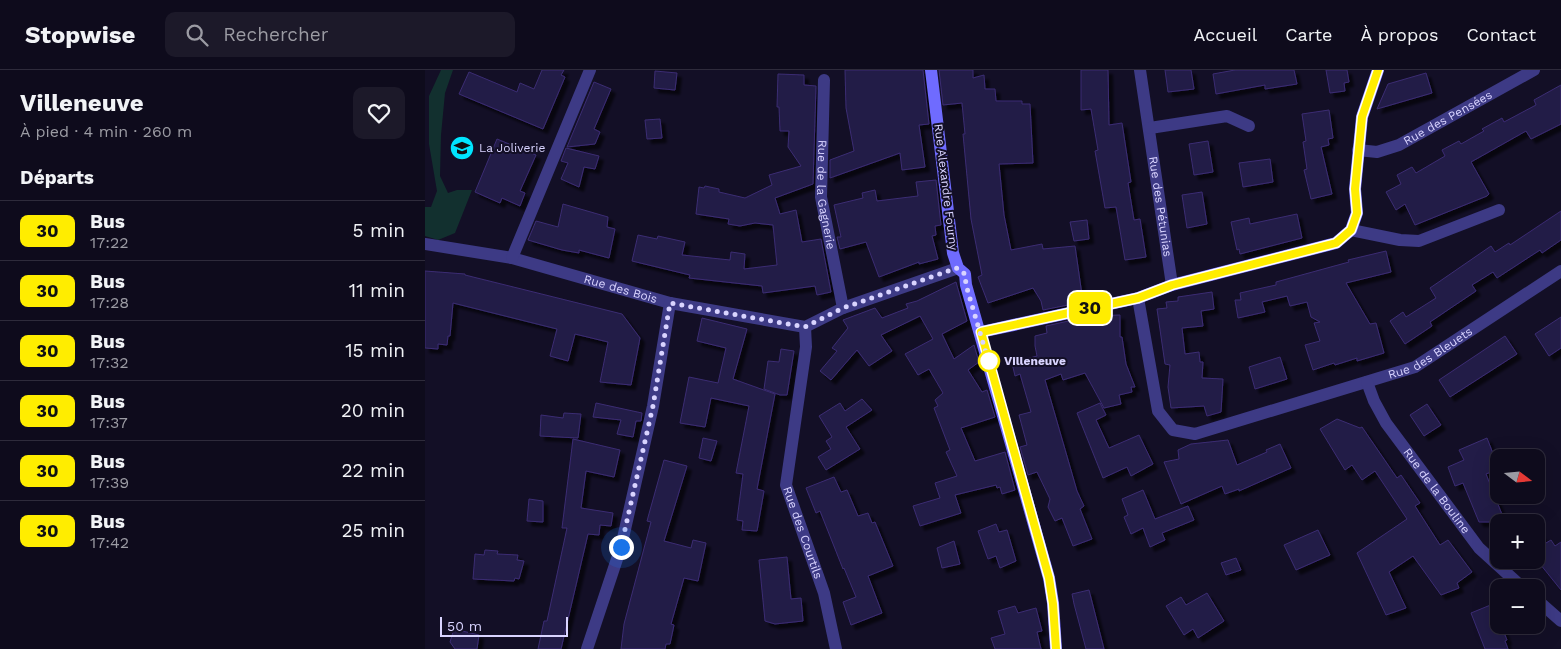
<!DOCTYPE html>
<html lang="fr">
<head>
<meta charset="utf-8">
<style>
  body { margin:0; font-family:"Work Sans",sans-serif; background:#1c1929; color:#f1f3f6; height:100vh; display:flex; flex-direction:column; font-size:19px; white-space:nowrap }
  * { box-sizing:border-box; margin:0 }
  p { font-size:16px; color:#9b9ba3 }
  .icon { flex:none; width:28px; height:28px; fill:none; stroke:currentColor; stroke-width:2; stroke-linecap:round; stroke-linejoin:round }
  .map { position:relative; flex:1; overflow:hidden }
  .panel { display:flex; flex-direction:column; background:#0e0b1c; width:425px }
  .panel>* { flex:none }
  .badge { padding:0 10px; border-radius:8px; font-size:18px; line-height:32px }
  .needle { width:32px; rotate:106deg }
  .tools { position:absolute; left:1065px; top:379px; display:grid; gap:10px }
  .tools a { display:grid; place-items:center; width:55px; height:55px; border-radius:10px; background:#0e0b1c; box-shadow:0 5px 20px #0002,0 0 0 1px #2e2b3b; font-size:25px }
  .scale { position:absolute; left:15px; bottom:12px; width:128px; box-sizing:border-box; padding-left:5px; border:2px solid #d9d4ff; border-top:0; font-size:14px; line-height:18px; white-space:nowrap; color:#d9d4ff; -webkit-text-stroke:4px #130f26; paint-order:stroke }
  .you { position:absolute; width:25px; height:25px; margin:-12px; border:4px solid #fff; border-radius:50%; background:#1a73e8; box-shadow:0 0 0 8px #1a73e833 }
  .map>.badge { position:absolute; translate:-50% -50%; box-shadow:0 0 0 2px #fff }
  h2 { padding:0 20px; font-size:19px; line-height:45px }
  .round { display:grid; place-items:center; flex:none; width:52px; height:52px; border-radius:10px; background:#1c1929 }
  .head { display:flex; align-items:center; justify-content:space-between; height:85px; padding:0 20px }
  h1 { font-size:24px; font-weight:700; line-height:38px }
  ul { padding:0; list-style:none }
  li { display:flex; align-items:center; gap:15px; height:60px; padding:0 20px; border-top:1px solid #2e2b3b }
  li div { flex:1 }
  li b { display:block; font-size:19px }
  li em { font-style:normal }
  li .badge { min-width:55px; font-weight:700; text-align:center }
  header { display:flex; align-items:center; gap:30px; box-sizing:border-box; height:70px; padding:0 25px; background:#0e0b1c; border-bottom:1px solid #2e2b3b }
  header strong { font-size:24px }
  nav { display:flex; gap:28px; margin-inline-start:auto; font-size:18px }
  .search { width:350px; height:45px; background:#1c1929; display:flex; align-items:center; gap:12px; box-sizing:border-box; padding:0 18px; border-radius:10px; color:#9b9ba3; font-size:19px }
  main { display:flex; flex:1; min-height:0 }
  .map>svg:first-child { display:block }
  .green { fill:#12302f }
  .building { fill:#241b47; stroke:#3b2d73; filter:url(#shadow) }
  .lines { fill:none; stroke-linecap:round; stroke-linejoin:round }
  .street { stroke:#3d3a85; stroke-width:12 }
  .secondary { stroke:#6f6bff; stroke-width:12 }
  .line-casing { stroke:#fff; stroke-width:11 }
  .line { stroke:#ffed00; stroke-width:8 }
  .walk { stroke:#d9d4ff; stroke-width:5; stroke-dasharray:0 9 }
  .stop-dot { fill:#fff; stroke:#ffed00; stroke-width:2.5 }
  .labels { text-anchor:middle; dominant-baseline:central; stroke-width:4; stroke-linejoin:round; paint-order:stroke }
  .street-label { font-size:12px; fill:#d9d4ff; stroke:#130f26 }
  .poi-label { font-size:12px; fill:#d9d4ff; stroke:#130f26; text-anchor:start }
  .stop-label { font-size:12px; font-weight:bold; fill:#d9d4ff; stroke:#130f26; text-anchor:start }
</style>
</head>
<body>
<header>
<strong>Stopwise</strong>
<div class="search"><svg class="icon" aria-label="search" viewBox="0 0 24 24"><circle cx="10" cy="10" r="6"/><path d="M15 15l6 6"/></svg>Rechercher</div>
<nav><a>Accueil</a><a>Carte</a><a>À propos</a><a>Contact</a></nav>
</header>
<main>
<section class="panel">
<div class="head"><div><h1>Villeneuve</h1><p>À pied · 4 min · 260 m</p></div><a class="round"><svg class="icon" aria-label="heart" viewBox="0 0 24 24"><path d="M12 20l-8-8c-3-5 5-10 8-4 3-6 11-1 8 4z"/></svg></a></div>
<h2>Départs</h2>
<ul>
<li><span class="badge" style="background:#ffed00;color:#111">30</span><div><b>Bus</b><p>17:22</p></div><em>5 min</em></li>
<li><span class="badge" style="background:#ffed00;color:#111">30</span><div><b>Bus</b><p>17:28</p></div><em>11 min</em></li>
<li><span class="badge" style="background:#ffed00;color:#111">30</span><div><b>Bus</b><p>17:32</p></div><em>15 min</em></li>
<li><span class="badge" style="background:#ffed00;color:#111">30</span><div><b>Bus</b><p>17:37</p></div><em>20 min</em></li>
<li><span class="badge" style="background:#ffed00;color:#111">30</span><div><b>Bus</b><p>17:39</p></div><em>22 min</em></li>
<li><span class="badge" style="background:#ffed00;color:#111">30</span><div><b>Bus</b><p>17:42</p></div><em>25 min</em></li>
</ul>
</section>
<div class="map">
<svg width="1136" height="579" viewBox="0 0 1136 579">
  <defs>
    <filter id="shadow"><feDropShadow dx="4.5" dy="4.5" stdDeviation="1" flood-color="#0009"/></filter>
  </defs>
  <rect width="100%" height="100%" fill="#130f26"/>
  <path class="green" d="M16,0H28L20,23L16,65L15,106L23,123L32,120H47L30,163L13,170L0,166V137H6L12,121L4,74V26Z"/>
  <path class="building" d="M117,0H139L136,5L140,7L118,59L34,24L44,2L92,22L95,13L109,19Z
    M420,0H498L504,54L494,55L500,97L477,100L475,83L405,108V90L429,81L421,38Z
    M514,0H548V8L559,5L560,19H570L571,31H597V34H605L608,93L574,94L579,145L586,180L617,174L618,179L650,176L658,232L618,240L616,231L608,218L563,233L553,207L557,205L546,149L538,64H540L537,33L518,35Z
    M656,0H683L684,55L697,53L706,112L703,113L709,150L715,149L721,187L700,190L691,137L680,138L670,81L673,80L666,39L656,40Z
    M740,0H766L769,19L743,22Z
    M810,0H869L872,14L840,19V15L791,24L788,4Z
    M901,0H922L924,12L919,13L920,21L905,23Z
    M230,1L252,3L250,20L229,18Z
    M1001,3L1007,23L952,39L963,14Z
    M353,4L379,5V15L391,16L388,114L350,128L355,144L371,140L377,172L396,169L406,222L392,225L390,216L338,223L337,216L264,208L265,205L207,191L213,165L232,169L233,166L260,172L257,185L305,190L306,182L320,184L319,199L352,195L348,155L330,153L315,156L303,154L304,149L271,144L274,117L279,118L280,116L294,119V122L320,128L347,115L344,105L376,96L363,77L364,61H355L354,37H352Z
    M169,12L186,19L169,59L175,62L170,74L142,77Z
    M1136,15V54L1106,69L1101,61L1046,92L1064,124L1062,126L990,155L980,134L971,140L961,122L976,114L972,105L987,97L991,103L1020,86L1017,80L1034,71L1036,74L1059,61L1057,59L1077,48L1079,52L1111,35L1109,30Z
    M904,40L908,68L903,69L904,75L896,77L907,124L886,129L879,100L882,99L878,72L881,71L877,44Z
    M235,49L237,68L222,69L220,50Z
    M72,69L111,85L95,121L100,123L95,136L77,128L75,133L50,122Z
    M783,71L788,102L769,105L764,74Z
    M141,78L174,86L170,99L159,97L154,117L136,109L143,93L136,91Z
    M845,89L848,112L818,117L814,93Z
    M511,110L516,155L510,156L511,165L507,166L513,189L494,194V192L454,207L441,172L415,179L412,167H416L409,135L438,128L437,123L450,120L452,131L493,126L491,112Z
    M777,122L782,154L762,158L757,125Z
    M138,134L183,147L182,157L190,159L184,188L154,180V183L137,180L103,170L111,151L133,157Z
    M1136,141V170L1117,183L1115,180L1072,208L1068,202L1047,215L1051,221L1005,252L1007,256L980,274L965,251L978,242L981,247L1011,228L1005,218L1066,176L1070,182L1084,173L1085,175Z
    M872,144L877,168L815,184L814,179L812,180L806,152L824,148L825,154Z
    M662,150L664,169L649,171L645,152Z
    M961,181L966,202L921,213L945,254L951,253L959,283L932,291V288L910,295L909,293L888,300L880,275L895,271L889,253L895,252L886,247L882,232L865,236L862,226L837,232L840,242L813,248L810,230H816L815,223L851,215V212L924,192L923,190Z
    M0,201L40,204V205L197,244L215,268L206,315L175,312L183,272L150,264L143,291L125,286L132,259L28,233L25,266H23L22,275L13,274V279L0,278Z
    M531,212L542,251L517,264L529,289L549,275L554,292L543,300L557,322L562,320L570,347L536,358L550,391L580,382L590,420L577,424L575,417L572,418L571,415L530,425L536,443L495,456L488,436L515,428L510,413L532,406L521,382L525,380L509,338L513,336L510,330L518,323L504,299L493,305L480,284L508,269L495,246L456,265L467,281L444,296L432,280L406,310L395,301L412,281L407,278L423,258L418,250L450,238L457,248L483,238L481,234L492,231Z
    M787,222L789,239L776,241L778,256L757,258L760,284L774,282L775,292H778L777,308L798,309L796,342L782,346L779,336L746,338L743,317L745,295L740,294L732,239L742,238L741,232L753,231V227Z
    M695,245V267H697L701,294L710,317H706L707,322L694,325L696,334L679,338L660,303L638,310L636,304L620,310L652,421L659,436L655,439L667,469L648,476L637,448L630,451L623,437L625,429L612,402L603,405L595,377L602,375L594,345L606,342L595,304L590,306L587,293L612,286L610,276V266L622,263L621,256L666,246Z
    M1136,247V278L1124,286L1110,264Z
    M277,248L322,259L308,309L350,324L332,419L339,421L332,461L317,460L318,451L312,450L318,404L311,403L324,336L286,328L280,357L255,353L264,307L293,313L301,278L272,271Z
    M1080,266L1092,284L1025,327L1014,310Z
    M356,279L369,281L362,325H355L339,319L343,291L354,292Z
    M855,287L862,309L830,319L824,297Z
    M437,329L447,340L421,357L435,379L401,400L393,387L406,379L401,371L407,367L394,346L415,333L420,341Z
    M171,333L217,343L216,351H211L208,367L192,364L196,350L168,347Z
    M675,333L681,345L671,350L684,378L714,365L728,394L706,406L702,397L678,408L652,343Z
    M1002,334L1016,355L999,366L985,345Z
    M139,343L156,344L153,368L115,366L116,345L138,348Z
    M912,349L935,358L937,357L972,408L976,405L995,433L990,436L1015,475L1023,470L1047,502L1032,513L1034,518L1016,525L988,486L964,502L981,538L961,545L932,483L982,449L950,401L937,410L927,395L920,400L895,359Z
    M278,368L292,371L286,391L274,388Z
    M1062,368L1074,399L1061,404L1080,452H1054L1038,413L1030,416L1023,397L1039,390L1034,380Z
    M148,369L195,380L189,407L161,401L156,438L188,443L186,456L175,455L174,465L163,464L136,579H113L119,551H122L142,458H137Z
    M803,370L812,395L842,382L841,380L855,374L866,398L814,421V419L800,424L797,416L756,434L739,392L754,389L753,380L766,374Z
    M239,390L262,396L239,471L266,478L268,470L281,473L273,511L259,508L246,554L249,555L245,574H241L240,579H196L199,554L226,452L222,451Z
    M409,407L416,422L422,420L433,446L443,443L447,453L450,452L468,496L443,506L457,543L426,555L418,532L431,527L419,498L418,499L395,441L391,443L381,418Z
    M718,420L730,449L763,436L769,450L737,463L740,470L725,477L718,458L706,464L699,447L703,445L697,429Z
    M104,429L118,431V452L102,451Z
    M571,454L574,462L582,460L591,491L575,498L571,486L563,489L553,461Z
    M1111,458L1121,473L1126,470L1130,476L1136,472V520L1111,489Z
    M893,460L905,485L871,500L859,475Z
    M529,471L535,494L517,498L512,478Z
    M60,480L73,481L72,484L93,485L92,490L99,491L94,509L90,508L89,511L48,509L50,484L59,485Z
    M362,487L366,529L376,528L378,551L350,554L340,551L334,490Z
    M811,488L816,500L801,505L796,493Z
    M664,520L679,579H661L649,534L647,524Z
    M782,523L799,551L773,568L768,559L759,565L741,536L756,527L761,535Z
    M1068,534L1074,549V555H1076L1082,570L1080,571L1083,579H1060L1046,543Z
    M590,536L593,543L611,538L617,561L612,562L616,579H570L566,568L580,564L573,541Z
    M29,559L54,565L52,579H30L25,572Z"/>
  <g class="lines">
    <g class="street">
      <path id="s1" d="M715,0L747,215"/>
      <path id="s2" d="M399,10L396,127L418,238"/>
      <path d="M725,58L802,46L824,56"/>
      <path id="s3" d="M933,80L952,82L974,75L1109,0"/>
      <path d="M926,160L975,170L994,171L1074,140"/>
      <path id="s4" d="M0,174L87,188L245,233L380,257L418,238L533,198"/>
      <path d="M87,188L165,0"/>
      <path id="s5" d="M713,228L733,341L748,360L770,364L990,297L1136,201"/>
      <path id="s6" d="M380,257L381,277L361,415L399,523L411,579"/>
      <path id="s7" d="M942,312L949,331L961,353L1054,478L1098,518"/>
      <path d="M1111,529L1136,551"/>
      <path d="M162,579L196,477L228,336L245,233"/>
    </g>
    <path class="secondary" d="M506,0L528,183L533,198L540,204L541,215L624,508L628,533L631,579
      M556,262L713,228L747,215L911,173L926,160L932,143L930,119L937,47L953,0"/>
  </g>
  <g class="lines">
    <g class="line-casing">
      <path id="line" d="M631,579L628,534L624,508L556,262L713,228L747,215L911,173L926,160L932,143L930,119L937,47L953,0"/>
    </g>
    <use href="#line" class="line"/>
    <path class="walk" d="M196,477L228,336L245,233L380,257L418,238L532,198L540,204L541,215L566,300L564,291"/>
  </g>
  <defs>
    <g id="school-disc" transform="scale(1.25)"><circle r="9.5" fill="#00e5ff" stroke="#130f26"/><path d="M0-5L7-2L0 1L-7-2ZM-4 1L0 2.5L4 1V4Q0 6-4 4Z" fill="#111"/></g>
  </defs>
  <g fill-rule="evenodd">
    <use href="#school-disc" x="37" y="78"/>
  </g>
  <circle class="stop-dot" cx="564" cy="291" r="10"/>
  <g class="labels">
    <g class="street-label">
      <text stroke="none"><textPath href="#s3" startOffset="98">Rue des Pensées</textPath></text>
      <text transform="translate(521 117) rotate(83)">Rue Alexandre Fourny</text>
      <text stroke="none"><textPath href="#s2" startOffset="115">Rue de la Gagnerie</textPath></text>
      <text stroke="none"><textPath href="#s1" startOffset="138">Rue des Pétunias</textPath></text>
      <text stroke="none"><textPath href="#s4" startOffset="201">Rue des Bois</textPath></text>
      <text stroke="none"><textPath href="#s5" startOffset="411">Rue des Bleuets</textPath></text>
      <text stroke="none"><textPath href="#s7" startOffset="130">Rue de la Bouline</textPath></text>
      <text stroke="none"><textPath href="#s6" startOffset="210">Rue des Courtils</textPath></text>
    </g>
    <g class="poi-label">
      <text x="54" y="78">La Joliverie</text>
    </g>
    <g class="stop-label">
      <text x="579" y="291">Villeneuve</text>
    </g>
  </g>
</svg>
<div class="tools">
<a><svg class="needle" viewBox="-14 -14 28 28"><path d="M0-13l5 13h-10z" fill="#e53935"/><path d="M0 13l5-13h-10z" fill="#9b9ba3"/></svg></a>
<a>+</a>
<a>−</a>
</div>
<div class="scale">50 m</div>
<div class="you" style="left:196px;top:477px"></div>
<b class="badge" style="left:665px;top:238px;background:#ffed00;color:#111">30</b>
</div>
</main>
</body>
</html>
